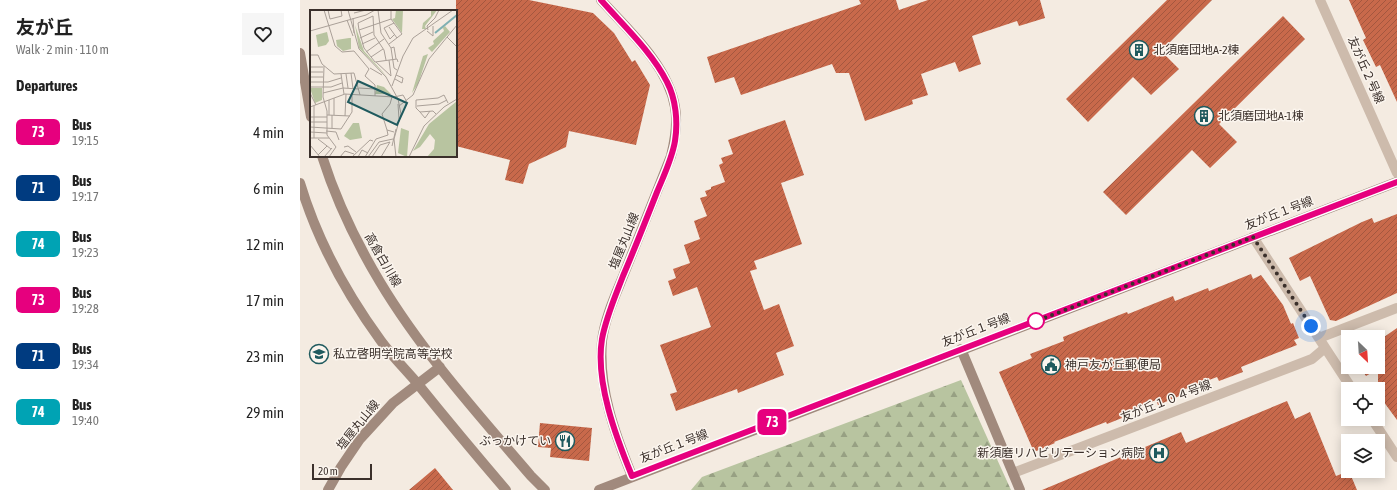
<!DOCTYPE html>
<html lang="en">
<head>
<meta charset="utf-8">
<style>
  body { margin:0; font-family:"Asap Condensed","Noto Sans JP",sans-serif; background:#f6f6f6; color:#222; height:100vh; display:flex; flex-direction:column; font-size:15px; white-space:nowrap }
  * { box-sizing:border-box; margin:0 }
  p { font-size:13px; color:#767676 }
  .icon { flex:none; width:22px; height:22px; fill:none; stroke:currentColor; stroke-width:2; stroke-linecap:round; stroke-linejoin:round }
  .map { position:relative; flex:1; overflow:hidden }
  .sheet { display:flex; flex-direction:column; background:#fff; width:300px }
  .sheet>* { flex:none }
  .badge { padding:0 8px; border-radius:6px; font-size:14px; line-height:26px }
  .needle { width:26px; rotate:155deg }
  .fabs { position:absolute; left:1041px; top:330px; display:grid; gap:8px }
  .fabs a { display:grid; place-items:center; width:44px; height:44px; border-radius:0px; background:#fff; box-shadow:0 2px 10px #0003; font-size:20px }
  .scale { position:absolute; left:12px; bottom:10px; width:60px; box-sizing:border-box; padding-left:4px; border:2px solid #3b302b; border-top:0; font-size:11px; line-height:14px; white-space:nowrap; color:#3b302b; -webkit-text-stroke:3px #fbf5ee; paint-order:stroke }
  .you { position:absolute; width:20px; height:20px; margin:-10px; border:3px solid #fff; border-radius:50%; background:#1a73e8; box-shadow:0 0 0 6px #1a73e833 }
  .map>.badge { position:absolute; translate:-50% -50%; box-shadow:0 0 0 2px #fff }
  h2 { padding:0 16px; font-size:15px; line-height:36px }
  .round { display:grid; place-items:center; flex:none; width:42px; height:42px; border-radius:0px; background:#f6f6f6 }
  .head { display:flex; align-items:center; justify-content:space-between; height:68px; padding:0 16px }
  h1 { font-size:19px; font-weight:700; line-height:30px }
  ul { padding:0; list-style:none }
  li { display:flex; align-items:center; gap:12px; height:56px; padding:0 16px }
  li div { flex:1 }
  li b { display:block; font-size:15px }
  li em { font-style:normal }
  li .badge { min-width:44px; font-weight:700; text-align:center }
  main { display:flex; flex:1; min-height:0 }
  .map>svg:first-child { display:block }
  .forest { fill:url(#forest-firs) }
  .building { fill:url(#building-hatch) }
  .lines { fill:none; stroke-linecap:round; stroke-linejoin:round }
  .street { stroke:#cdbbac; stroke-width:10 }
  .secondary { stroke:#a18a7d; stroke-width:10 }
  .line-casing { stroke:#fff; stroke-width:9 }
  .line { stroke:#e6007e; stroke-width:6 }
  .walk { stroke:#3b302b; stroke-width:4; stroke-dasharray:0 7.2 }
  .stop-dot { fill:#fff; stroke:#e6007e; stroke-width:2 }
  .labels { text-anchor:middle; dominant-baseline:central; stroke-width:3; stroke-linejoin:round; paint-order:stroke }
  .poi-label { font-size:12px; fill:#3b302b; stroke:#fbf5ee; text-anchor:start }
  .street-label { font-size:12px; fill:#3b302b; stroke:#fbf5ee }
  .inset-river { fill:none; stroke:#7fb0b2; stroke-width:2 }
  .inset-road { fill:none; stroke:#aaa098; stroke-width:1 }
  .view { fill:#1f5a5e; fill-opacity:0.15; stroke:#1f5a5e; stroke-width:2 }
  .inset-edge { fill:none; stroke:#3b302b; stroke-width:2 }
</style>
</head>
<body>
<main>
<section class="sheet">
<div class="head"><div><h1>友が丘</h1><p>Walk · 2 min · 110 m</p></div><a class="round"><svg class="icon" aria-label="heart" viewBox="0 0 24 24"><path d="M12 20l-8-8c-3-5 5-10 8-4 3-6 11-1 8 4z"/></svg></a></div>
<h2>Departures</h2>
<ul>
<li><span class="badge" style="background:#e6007e;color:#fff">73</span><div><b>Bus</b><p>19:15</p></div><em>4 min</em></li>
<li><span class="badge" style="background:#003b80;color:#fff">71</span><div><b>Bus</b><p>19:17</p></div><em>6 min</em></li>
<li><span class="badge" style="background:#00a3b4;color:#fff">74</span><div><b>Bus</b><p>19:23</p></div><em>12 min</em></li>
<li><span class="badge" style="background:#e6007e;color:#fff">73</span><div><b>Bus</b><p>19:28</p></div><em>17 min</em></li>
<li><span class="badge" style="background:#003b80;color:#fff">71</span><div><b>Bus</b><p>19:34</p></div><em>23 min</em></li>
<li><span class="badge" style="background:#00a3b4;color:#fff">74</span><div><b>Bus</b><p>19:40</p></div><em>29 min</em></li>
</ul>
</section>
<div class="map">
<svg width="1097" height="490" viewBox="0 0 1097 490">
  <defs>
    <pattern id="forest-firs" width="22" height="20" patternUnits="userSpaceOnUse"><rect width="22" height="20" fill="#b8c4a0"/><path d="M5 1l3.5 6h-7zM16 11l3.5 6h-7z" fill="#97a083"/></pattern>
    <pattern id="building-hatch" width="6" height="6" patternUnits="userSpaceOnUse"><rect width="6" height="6" fill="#c8694b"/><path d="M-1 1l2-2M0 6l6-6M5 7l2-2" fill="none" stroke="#a4573f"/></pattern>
  </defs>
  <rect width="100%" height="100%" fill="#f4ebe1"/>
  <path class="forest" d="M661,380L711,490H391L402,477Z"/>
  <path class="building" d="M156,0H229L293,13L314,33L332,62L335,60L350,85L336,145L269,131L266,147L229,164L223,184L205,180L210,160L156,146Z
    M559,0H596L599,10L628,0H740L745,18L719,26L717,21L672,36L681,64L659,72L655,62L621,74L628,95L612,100L613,104L565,121L549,73H536L532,64L441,95L434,77L415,83L407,57L561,4Z
    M867,0H912L861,51L879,69L851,95L833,77L788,122L766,99Z
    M1049,0H1097V102L1080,65L1076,67L1063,40L1066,38Z
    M983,16L1005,39L919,124L937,142L910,168L892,150L826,215L803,192Z
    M485,120L504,175L481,183L502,244L454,261L457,269L450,271L464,310L479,304L494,346L476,353L484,375L438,393L437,389L376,411L370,394L377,392L360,345L411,327L397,287L373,296L368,281L376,278L373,269L390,263L384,245L400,239L394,221L407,216L400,198L407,196L405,191L411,189V187L425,182L419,165L423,163L421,158L433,154L428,140Z
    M1097,214V293L1036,321L1030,320L1010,276L1000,281L989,258L1062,222L1072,218L1074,223Z
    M951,274L953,279L961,275L983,305L991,324L993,323L999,338L994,340L997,345L941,367L943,372L919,381L917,377L880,391L882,395L858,405L856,400L820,414L822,418L807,424L806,422L754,442L755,443L734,452L699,372L732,358L730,354L764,341L763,337L827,312L828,314L873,296L875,301L908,288L909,291Z
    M1097,328V420L1078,394V369L1066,376L1060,367H1078V337H1070L1079,331L1084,337Z
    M987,401L995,419L1010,412L1036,476L1049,471L1057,490H742L881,432L886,443Z
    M240,423L292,428L289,461L250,457L251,448L238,447Z
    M135,468L153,490H109Z"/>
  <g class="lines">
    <path class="street" d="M1020,0L1097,173
      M953,237L1052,389
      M1019,338L1097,308
      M1072,419L1097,457
      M713,473L1012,359L1025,348"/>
    <path class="secondary" d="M301,0C328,30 368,65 375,107C378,124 375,140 371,156C356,194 341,231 326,269C317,292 305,316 302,341C298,388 315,434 332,476
      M0,53L11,117
      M22,156C36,200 56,242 80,282C122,352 178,414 231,476L245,490
      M0,183C17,240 46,293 81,341C92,356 105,369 117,383C146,419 176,455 206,490
      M661,349L720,490
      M28,490L41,467L60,439L93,403L140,367
      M299,490L1097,182"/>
  </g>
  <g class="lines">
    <g class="line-casing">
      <path id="line" d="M301,0C323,25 352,52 367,82C376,99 378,122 375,141C372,159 364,175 357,192C346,220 335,248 323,276C315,297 306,317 302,339C295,382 316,437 332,476L1097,182"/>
    </g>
    <use href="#line" class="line"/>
    <path class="walk" d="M736,321L734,322L953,237L1011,326"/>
  </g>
  <defs>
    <g id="building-ring" transform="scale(1)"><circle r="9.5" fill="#fbf5ee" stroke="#1f5a5e" stroke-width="1.5"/><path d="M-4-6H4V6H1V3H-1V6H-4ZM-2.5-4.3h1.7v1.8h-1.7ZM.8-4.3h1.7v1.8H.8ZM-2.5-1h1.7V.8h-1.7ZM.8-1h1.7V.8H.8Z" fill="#1f5a5e"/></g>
    <g id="school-ring" transform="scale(1)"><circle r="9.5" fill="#fbf5ee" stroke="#1f5a5e" stroke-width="1.5"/><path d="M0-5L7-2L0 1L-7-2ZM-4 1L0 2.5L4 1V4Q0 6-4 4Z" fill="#1f5a5e"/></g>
    <g id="civic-ring" transform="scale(1)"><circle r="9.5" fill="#fbf5ee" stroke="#1f5a5e" stroke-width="1.5"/><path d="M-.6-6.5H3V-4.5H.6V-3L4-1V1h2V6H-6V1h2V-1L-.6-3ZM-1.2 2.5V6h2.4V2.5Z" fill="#1f5a5e"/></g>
    <g id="restaurant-ring" transform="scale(1)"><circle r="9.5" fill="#fbf5ee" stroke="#1f5a5e" stroke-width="1.5"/><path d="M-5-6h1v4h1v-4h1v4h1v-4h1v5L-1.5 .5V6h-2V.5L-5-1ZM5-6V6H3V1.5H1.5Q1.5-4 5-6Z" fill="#1f5a5e"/></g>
    <g id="hospital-ring" transform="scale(1)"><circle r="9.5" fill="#fbf5ee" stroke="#1f5a5e" stroke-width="1.5"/><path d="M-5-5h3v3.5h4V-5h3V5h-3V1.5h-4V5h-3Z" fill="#1f5a5e"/></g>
  </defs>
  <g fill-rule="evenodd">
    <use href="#building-ring" x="839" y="50"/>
    <use href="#building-ring" x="904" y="116"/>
    <use href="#school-ring" x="19" y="354"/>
    <use href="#civic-ring" x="751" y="365"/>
    <use href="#restaurant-ring" x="265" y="441"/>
    <use href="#hospital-ring" x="859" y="453"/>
  </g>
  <circle class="stop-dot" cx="736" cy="321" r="8"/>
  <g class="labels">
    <g class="poi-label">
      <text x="853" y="50">北須磨団地A-2棟</text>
      <text x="918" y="116">北須磨団地A-1棟</text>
      <text x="33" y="354">私立啓明学院高等学校</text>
      <text x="765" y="365">神戸友が丘郵便局</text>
      <text x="251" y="441" text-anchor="end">ぶっかけてい</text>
      <text x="845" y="453" text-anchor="end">新須磨リハビリテーション病院</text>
    </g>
    <g class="street-label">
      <text transform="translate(1066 70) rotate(66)">友が丘２号線</text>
      <text transform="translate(979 213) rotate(-21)">友が丘１号線</text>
      <text transform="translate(324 241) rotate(-68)">塩屋丸山線</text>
      <text transform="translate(83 260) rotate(60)">高倉白川線</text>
      <text transform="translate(676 330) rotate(-21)">友が丘１号線</text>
      <text transform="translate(866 401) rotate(-21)">友が丘１０４号線</text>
      <text transform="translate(58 425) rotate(-51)">塩屋丸山線</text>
      <text transform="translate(374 446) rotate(-21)">友が丘１号線</text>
    </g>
  </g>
  <g transform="translate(10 10)">
    <rect width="147" height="147" fill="#f4ebe1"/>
    <path d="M86,0H93L92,23L82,9L85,8ZM45,15L54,41L72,61L78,68L49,38ZM118,44L108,74L102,83L113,46ZM0,78H12V90L5,93Z" fill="#b8c4a0"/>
    <path d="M121,0H127L115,16L116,19H112L113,13L121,6ZM135,16L140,22L122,42L118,38L124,34L123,31L134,21L133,18L131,19ZM67,75L74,77L81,84H65ZM147,91V147H117L124,139L125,130L120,124L110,137L103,141L119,114Z" fill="#b8c4a0"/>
    <path d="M17,22L19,31L16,35L8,37L6,25ZM39,28H41V39L33,41L27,36L26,30ZM43,113H49L52,128L40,130L34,126ZM91,118L99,121L97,147L88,143Z" fill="#b8c4a0"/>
    <path class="inset-river" d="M125,23L147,5"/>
    <path class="inset-road" d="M14,0L25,36L32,42L44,41L59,59L55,66L65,75V86M18,0L20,9L32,6L31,0M38,0L49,39L76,67L88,89L91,104L84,129L86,147M68,0L71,23L81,38L84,58L87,60M81,0V9L49,20L54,38L65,52L87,49L88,52M44,3L56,0M43,8L44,23M37,10L43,26M84,13L74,18L80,29L84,25M79,17L87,28M49,20L48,13L63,6L64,25L74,40L76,50M118,20L117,16L125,8L129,0M0,21L56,5L65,0M117,21L123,26V16M137,27L147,37M50,28L63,22M52,34L65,28M79,34L92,24L81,9M81,38L84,37L86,49M56,42L74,29M0,45H8L12,54L24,64L44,63L50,85M61,47L73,39M66,52L81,66L79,50M14,56L13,87L17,101V125L26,137L19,147M0,57H13M60,58L72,65M0,62H13M41,63L43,79M31,64L34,84M36,64L38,78M0,67H13M85,69L92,73L93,68L86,65M0,72H18L31,68M82,76L93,46L103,28L143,0M0,77H21L32,73M49,78L65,79M0,83L6,95M13,83L33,78L49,79M82,87L80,94L72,104L77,120L84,122M19,90V105M88,94L89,109M4,96V128M89,96L103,85L119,49L147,15M107,96L129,94L137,90M0,97L35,84L84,87L93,85L97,92M110,102L115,108L120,101M126,104L123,101L110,102L106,98V90L128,88L134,85L138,93M17,105L40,106M24,105V88M35,106L36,84M0,107H17M0,112H17M0,117L31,119L42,102V84M22,118V105M16,121L26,122L29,130M0,122L17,123M0,128H19M8,129L21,139M0,135L10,147M82,136L86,119M34,137L38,136L46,142M8,145L17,136M14,147L22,138M30,147L35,141L44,144M42,147L60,130L63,131M48,147L52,140L58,143M55,147L66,129L78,125L77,120M58,147L69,132L83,129M62,147L70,135L80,132M71,147L80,132M99,147L114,116L134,97L147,89"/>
    <path class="view" d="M48,71L97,93L87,115L38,92Z"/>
    <rect width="147" height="147" class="inset-edge"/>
  </g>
</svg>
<div class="fabs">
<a><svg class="needle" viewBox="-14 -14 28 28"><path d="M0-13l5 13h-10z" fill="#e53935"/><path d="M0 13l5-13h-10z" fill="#767676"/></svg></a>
<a><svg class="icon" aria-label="locate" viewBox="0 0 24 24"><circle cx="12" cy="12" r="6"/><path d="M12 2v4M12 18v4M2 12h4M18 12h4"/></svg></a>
<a><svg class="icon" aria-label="layers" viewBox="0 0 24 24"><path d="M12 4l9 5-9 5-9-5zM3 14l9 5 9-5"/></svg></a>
</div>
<div class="scale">20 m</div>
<div class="you" style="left:1011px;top:326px"></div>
<b class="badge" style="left:472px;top:422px;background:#e6007e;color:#fff">73</b>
</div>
</main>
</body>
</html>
